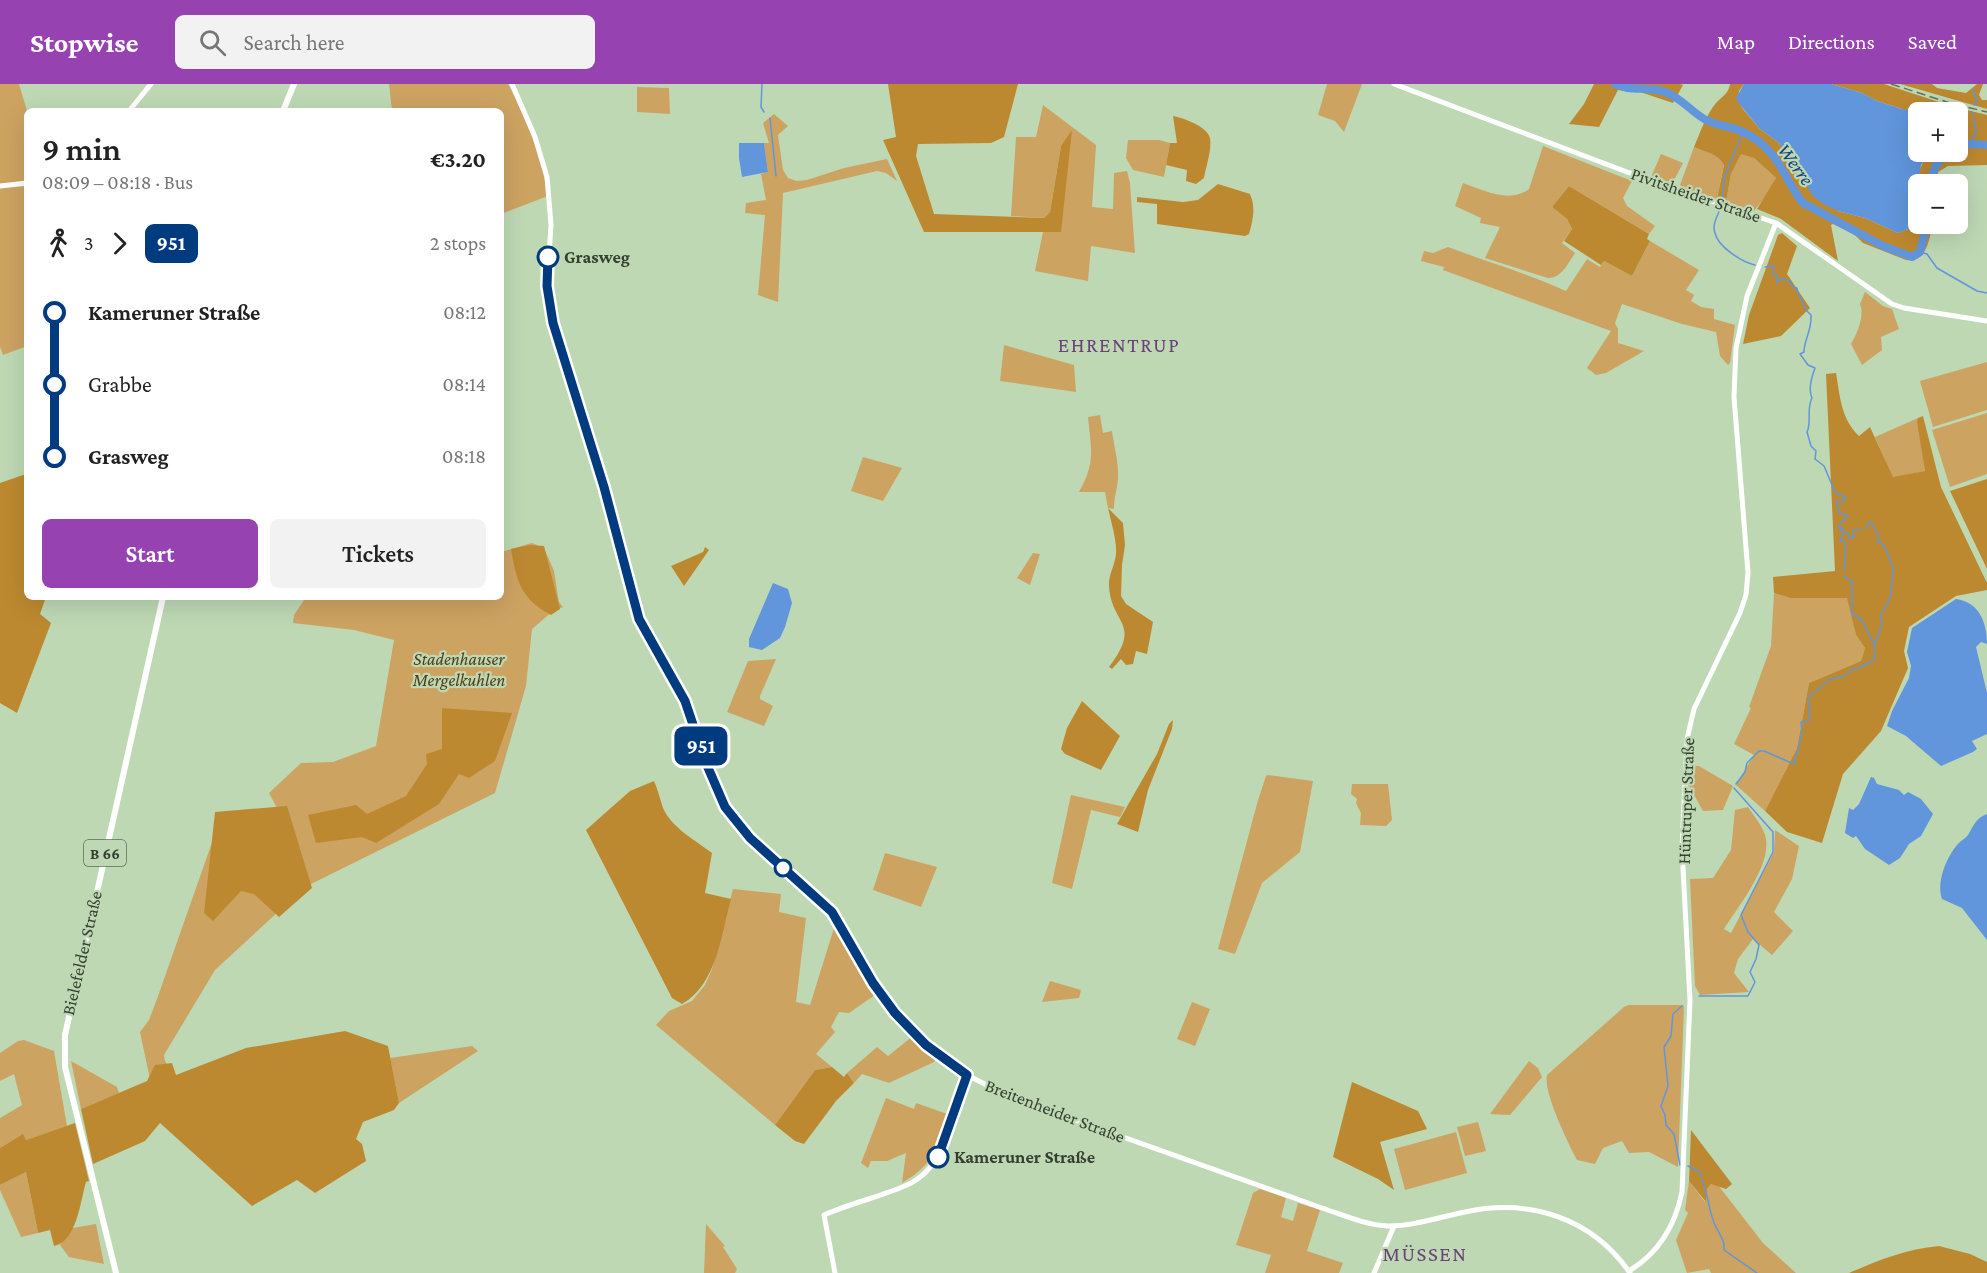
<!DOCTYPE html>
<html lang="en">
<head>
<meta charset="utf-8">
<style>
  body { margin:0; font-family:"Crimson Pro",serif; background:#f2f2f2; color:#222; height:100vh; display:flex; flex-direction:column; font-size:22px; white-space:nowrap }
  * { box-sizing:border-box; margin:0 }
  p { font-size:20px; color:#767676 }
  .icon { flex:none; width:33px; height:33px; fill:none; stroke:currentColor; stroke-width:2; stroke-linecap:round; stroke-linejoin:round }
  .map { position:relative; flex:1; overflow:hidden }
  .details { position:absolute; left:24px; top:24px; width:480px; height:492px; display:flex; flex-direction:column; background:#fff; border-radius:9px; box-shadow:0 6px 24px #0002 }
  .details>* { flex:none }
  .badge { padding:0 12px; border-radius:9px; font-size:21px; line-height:39px }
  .buttons { position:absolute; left:1908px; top:18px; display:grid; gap:12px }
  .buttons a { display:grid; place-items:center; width:60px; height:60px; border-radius:9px; background:#fff; box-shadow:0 6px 24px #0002; font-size:30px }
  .map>.badge { position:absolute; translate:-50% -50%; box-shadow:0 0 0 3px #fff }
  .legs { display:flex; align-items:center; gap:9px; height:66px; padding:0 18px; font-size:20px }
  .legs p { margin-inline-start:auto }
  .head { display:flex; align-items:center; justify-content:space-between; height:102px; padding:0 18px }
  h1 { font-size:33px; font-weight:600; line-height:45px }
  .cta { display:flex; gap:12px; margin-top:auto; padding:12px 18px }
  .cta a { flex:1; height:69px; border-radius:9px; background:#9643b1; color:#fff; font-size:24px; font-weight:600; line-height:69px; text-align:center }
  .cta a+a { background:#f2f2f2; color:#222 }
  ul { padding:0 18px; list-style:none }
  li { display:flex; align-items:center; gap:21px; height:72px; font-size:22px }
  li i { display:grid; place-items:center; width:9px; height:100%; margin:0 8px; background:currentColor }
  li i::after { content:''; width:15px; height:15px; margin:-8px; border:4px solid; border-radius:50%; background:#fff }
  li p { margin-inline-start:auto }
  li:first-child i { background:linear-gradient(#0000 50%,currentColor 0) }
  li:last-child i { background:linear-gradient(currentColor 50%,#0000 0) }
  header { display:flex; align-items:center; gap:36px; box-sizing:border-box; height:84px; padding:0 30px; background:#9643b1; color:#fff }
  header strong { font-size:28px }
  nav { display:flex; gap:33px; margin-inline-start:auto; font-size:21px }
  .search { width:420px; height:54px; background:#f2f2f2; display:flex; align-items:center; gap:15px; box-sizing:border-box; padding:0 21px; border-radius:9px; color:#767676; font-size:22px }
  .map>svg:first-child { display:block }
  .green { fill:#cda362 }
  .forest { fill:#bd8930 }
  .water { fill:#6195dc }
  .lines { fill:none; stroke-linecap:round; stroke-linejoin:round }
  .stream { stroke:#6195dc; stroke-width:1.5 }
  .river { stroke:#6195dc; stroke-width:8 }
  .secondary { stroke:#fff; stroke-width:5 }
  .primary { stroke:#fff; stroke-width:6 }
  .rail { stroke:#64745e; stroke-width:1.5; stroke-dasharray:9 4.5; stroke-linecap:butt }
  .line-1-casing { stroke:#fff; stroke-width:14 }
  .line-1 { stroke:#003b80; stroke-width:9 }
  .stop-1-dot { fill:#fff; stroke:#003b80; stroke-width:3 }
  .labels { text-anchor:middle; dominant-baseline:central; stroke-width:4.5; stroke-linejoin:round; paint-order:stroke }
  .shield { fill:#bed8b4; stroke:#5e6e58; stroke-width:1.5 }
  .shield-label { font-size:16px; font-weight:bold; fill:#354031 }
  .street-label { font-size:18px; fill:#354031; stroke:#bed8b4 }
  .stop-label { font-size:18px; font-weight:bold; fill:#354031; stroke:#bed8b4; text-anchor:start }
  .park-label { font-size:18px; font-style:italic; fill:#523b17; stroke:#bed8b4 }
  .water-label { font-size:20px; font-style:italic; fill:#104383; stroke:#bed8b4 }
  .quarter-label { font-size:21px; letter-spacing:1.5px; fill:#6a4179; stroke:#bed8b4 }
</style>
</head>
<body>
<header>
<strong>Stopwise</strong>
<div class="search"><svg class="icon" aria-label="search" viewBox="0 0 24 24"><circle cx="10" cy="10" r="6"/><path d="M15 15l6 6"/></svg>Search here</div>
<nav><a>Map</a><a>Directions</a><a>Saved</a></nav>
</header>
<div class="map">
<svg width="1987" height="1189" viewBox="0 0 1987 1189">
  <rect width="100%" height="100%" fill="#bed8b4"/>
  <path class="green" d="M0,0H19L27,27V97L0,100Z
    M389,0H508C527,35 541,72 548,112L501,130V27H392Z
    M1327,0H1362L1344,48L1335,37L1318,31Z
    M637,3L669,4L670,30L637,28Z
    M1043,21L1096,61L1092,123L1113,125L1114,89L1127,87L1130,99L1135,169L1091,162L1088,197L1035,187L1043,148H1061V62L1050,128L1044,134L1011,132L1016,53H1036Z
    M774,30L788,42L778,51L783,86L788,94L797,97L807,96L844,84L887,75L897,97L886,89L877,87L783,109L778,218L758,211L765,131L745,129L746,119L766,116L761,90L768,88L764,59H769L763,39Z
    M1128,56H1159L1170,59L1164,93L1133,86L1126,74Z
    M1543,62L1632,97L1623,114L1627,122L1655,142L1649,150L1569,102L1552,123L1567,135L1572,145L1562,159L1575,169C1568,179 1562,194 1548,194L1485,174L1500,143L1480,139L1481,134L1455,122L1463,99C1483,106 1510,120 1529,105Z
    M1694,63C1705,68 1719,70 1724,80L1717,115L1683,105L1680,101Z
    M1741,69L1754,74L1776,94L1772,104L1754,127L1726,118L1731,90Z
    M1661,70L1683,79L1672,100L1651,93Z
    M27,102V262L3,271L0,263V104Z
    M1650,157L1699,186L1686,206L1694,211L1691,217L1701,223L1714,225V235L1735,241L1730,279L1728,281L1720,272L1716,248L1682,240L1622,220L1615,239L1618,245V259L1644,267L1606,289L1596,291L1587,284L1611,247L1443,186L1444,183L1421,177L1424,167L1433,169L1448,163C1487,178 1527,189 1566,207L1587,175L1600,183L1604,177L1632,192Z
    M1865,208L1883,222L1892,225L1899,245L1881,253L1882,266L1862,281L1851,260C1857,250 1865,231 1860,220Z
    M1004,261L1074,281L1076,308L1000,297Z
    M1987,278V326L1933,343L1920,297Z
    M1987,329V390L1950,403L1932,346Z
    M1100,331L1103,349L1112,347C1114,363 1119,378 1118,395C1117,405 1114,414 1114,425L1108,424L1105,408H1079C1096,378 1091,366 1088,333Z
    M1918,334L1925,387L1893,394L1875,353Z
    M863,373L902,384L883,417L851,407Z
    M532,459L544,464L554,487L559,518L563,523L553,527L532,545L526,602L495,709L305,803L215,886L164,971L165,977L172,989L150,995L140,948L149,936L157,915L222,730L277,724L269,709L301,679L333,678L376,662L394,556L354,546L293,539L294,531L306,513H501V468Z
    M1033,469L1040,470L1030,501L1017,494Z
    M1774,509L1790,514H1848L1856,551L1865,564L1861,577L1809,599L1797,664L1765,727L1736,701L1754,671L1734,660L1751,624L1749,623L1771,562Z
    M776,575L760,612V615L773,622L764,642L727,628L748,577Z
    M1691,682H1699L1733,702L1723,726L1703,727L1688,700Z
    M1268,691L1313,697L1300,768L1262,799L1235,870L1218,865L1258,716L1266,692Z
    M1352,700H1388L1392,736L1386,742L1360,741L1361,729L1356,719L1357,715L1351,710Z
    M1071,711L1125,723L1120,733L1091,726L1072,805L1052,799Z
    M1748,723C1753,731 1762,741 1765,751C1774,779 1738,822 1724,845L1731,849L1774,768L1775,746L1799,762L1792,795L1774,828L1793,847L1772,871L1753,855L1738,875L1734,889L1749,908L1700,911L1695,902L1690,795L1713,794L1731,766L1735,726Z
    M885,769L937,783L921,823L873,806Z
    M733,805L781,810L779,828L806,834L796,918L810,921L835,841L861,891L875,911L849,929L839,928L831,943L835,948L816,970L832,983L815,986L775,1041L656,941L669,927L692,917L705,901L712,885Z
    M1050,897L1081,906L1079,914L1042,918Z
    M1192,918L1210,925L1195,962L1177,955Z
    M1629,921H1683L1684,923L1678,1083L1649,1068L1629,1069L1622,1057L1603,1064L1595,1080L1577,1076C1568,1059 1543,1008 1547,991L1624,923Z
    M913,952L937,973L934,978L889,999L862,990L854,999L847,989L877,963L888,972Z
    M24,956L54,967L67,1042L26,1056L22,1051L0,1064V1034L22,1021L14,990L0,997V969L18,957Z
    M472,962L478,967L399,1019L390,974Z
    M71,977L117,1003L119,1009L81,1025Z
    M1529,977L1538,984L1542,993L1510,1031L1490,1030Z
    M886,1014L914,1025L916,1019L950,1031C939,1063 933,1081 902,1099L906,1069L887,1077H871L868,1084L861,1079Z
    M1478,1038L1486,1067L1465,1072L1457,1043Z
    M1456,1048L1467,1089L1405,1106L1394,1065Z
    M26,1088L38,1149L21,1153L0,1106V1101Z
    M1689,1097L1705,1118L1707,1105L1711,1100L1718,1101L1763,1159L1796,1189H1711L1709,1185L1687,1189L1676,1156L1688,1129L1685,1126Z
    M1260,1105L1286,1114L1281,1133L1293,1137L1298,1119L1320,1126L1307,1167L1343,1179L1339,1189H1265L1271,1171L1236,1161L1253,1109Z
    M96,1140L104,1180L69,1173L60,1161L73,1144Z
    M706,1140L725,1162L723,1163L737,1185L735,1189H704Z"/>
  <path class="forest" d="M888,0H1018L1004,53L991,59L918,60L916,72L934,130L1044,134L1050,128L1061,62L1072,46L1061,148H924L883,56L896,53Z
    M1594,0H1680L1683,1L1673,19L1640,8L1618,6L1599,43L1569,40L1584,20Z
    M1730,0H1744L1739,7L1738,17L1743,25L1760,45L1779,59L1807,100L1838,127L1865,134L1898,149L1910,144L1912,132L1910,127L1915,116L1918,89L1928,68H1958V28L1918,27L1915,29L1877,17L1862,9L1831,0H1884L1951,22L1987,31V81L1948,82L1938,88L1936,100H1918V140H1933C1929,155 1927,179 1906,176L1863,159L1854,150L1833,140L1831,141L1838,177L1781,135L1757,125L1776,94L1754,74L1741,70L1731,90L1726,118L1717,115L1724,81C1719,70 1705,68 1694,63C1700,49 1706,31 1716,19C1722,12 1728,11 1730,0Z
    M1900,0H1932L1937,4L1966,9L1977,0H1983L1979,11L1982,16H1987V25Z
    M1173,32C1183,34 1207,42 1210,54C1212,66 1206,82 1204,94L1196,100L1186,97L1187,86L1166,81L1170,59H1177Z
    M1218,100L1250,110C1256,124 1253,136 1249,150L1245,152L1157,140V120L1137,118V113L1183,118L1198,116Z
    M1569,102L1649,150L1647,155L1650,157L1632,192L1604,177L1601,181L1564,157L1572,145L1567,135L1552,123Z
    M1782,149L1797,162L1787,190L1810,224L1781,252L1743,260L1749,231L1778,151Z
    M1836,289C1840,312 1841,335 1859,352L1870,343L1893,393L1925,387L1917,338L1918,334L1923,332L1941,403L1987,499V506L1956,512L1909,543L1904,567L1908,584L1881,647L1843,690L1822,759L1787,748L1765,727L1797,664L1809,599L1861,577L1865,564L1856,551L1847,514H1790L1774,509L1773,493L1835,487L1826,290Z
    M26,390L27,513H46L40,530L51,539L17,629L0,619V399Z
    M1987,395V485L1950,407Z
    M1108,424L1123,439L1125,461L1122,481L1121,512L1126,520L1153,538L1147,570L1136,567L1133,580L1126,581L1121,575L1112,585L1109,583C1143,538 1111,541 1109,502C1108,492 1115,481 1116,470C1117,456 1111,438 1108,424Z
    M529,461L544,462L560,525L551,531C520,514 517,498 511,465Z
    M705,463L709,466L684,502L671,482L703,468Z
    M1082,617L1120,652L1101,686L1065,670L1061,665L1067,644Z
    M442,624L512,629L495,677L469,694L459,690L439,720L376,759L362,753L316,759L308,731L356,721L367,730L406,712L427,680L426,670L442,665Z
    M1173,636L1172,645L1148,706L1138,748L1117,740L1157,670L1169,640Z
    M654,697C658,706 660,715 663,724C672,744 695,756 712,769L705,809L731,815C721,851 717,900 682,920L672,914L586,746L630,707Z
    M287,722L312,804L279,833L254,810L241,807L213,837L204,829L215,728Z
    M345,947L388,962L399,1019L394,1026L363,1038L356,1055L362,1060L366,1077L315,1109L297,1096L252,1122L160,1039L145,1057L93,1080L81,1025L147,997L155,981L172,979L176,991L246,964Z
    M832,983L844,993L847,989L854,999L836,1017L804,1060L795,1057L775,1041L815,986Z
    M1352,998L1418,1027L1427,1045L1380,1058L1394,1106L1378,1095L1333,1073Z
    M75,1039L89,1097L86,1098C80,1118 77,1157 54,1162L50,1146L38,1149L26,1088L0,1101V1064L23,1050L26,1056Z
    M1691,1046L1732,1100L1726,1105L1711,1100L1707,1105L1706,1118L1689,1097Z
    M1939,1162L1970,1170L1987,1178V1189H1849C1879,1176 1906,1165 1939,1162Z"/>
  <path class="water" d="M1744,0H1831L1862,9L1877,17L1902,25L1921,28H1918V68H1928L1929,70L1921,81L1915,116L1910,127L1912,132L1910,144L1898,149L1865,134L1838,127L1823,120L1812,111L1802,93L1779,59L1760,45L1737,17L1736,14Z
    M739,59H764L768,88L742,93L739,74Z
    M773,499L788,505L792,519L785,543L780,554L762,566L749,563V555Z
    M1956,515C1979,518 1987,538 1987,560L1981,558L1976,563L1987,609V650L1972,657L1977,665L1973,668L1941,682L1906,652L1887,642L1892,627L1909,594L1911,582L1907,568L1912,544Z
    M1871,693L1874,694L1877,700L1899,706L1904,711L1908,708L1921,715L1933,730L1921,752L1909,760L1900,774L1889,781L1865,765L1856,752L1853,754L1845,749L1849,724L1853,726L1859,720Z
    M1987,730V856L1962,824L1942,815C1936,799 1946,774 1957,761C1960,757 1965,755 1968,751C1974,741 1976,734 1987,730Z"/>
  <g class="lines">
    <path class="stream" d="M762,0L761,23L764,28
      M1973,5L1977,17L1974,21
      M1972,28L1973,30
      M770,34L776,92
      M1969,60L1976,49L1974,34
      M1723,116L1724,94L1743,48
      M1720,125C1717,133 1712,141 1715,149C1718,163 1742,178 1755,181
      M1920,168L1927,170L1937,184L1977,207L1987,209
      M1765,183L1774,182L1773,190L1778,192L1777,199L1782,195L1790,197L1793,204H1797C1798,212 1804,217 1805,225L1811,231C1812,247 1804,255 1804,268L1800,270L1808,281L1815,284C1812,292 1808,306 1812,314C1806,325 1812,339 1807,348L1811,362L1816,367L1815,375L1824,382L1835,408L1846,414L1843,418H1837L1839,429L1848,432L1838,442L1848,449L1849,455L1854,453L1853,446H1861
      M1840,445L1843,450L1840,457H1843L1846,460L1844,488
      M1844,493L1852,497V530L1862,536L1874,560
      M1736,700L1745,688L1747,679L1759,667H1764L1794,680L1802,649L1801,638L1808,637L1810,633L1808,614L1830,595L1843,593L1853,585L1859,584L1875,575L1874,563L1882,539L1881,531L1891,512L1893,483L1884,461L1878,458V450L1872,439L1869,438L1866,445
      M1699,912H1748L1755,898L1750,888L1756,875L1759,861L1748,848L1741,831L1773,768V748L1734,704
      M1680,1081L1674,1050L1666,1041L1665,1031L1661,1022L1668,1002L1664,963L1671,952L1673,930L1682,922
      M1688,1082L1700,1088L1702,1093
      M1702,1096C1709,1111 1708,1128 1716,1143C1720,1151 1725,1157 1724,1166L1757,1189"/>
    <path class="river" d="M1615,0C1629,8 1649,2 1665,8C1682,14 1691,28 1706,36C1714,40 1721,41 1728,43C1743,46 1758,55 1768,66C1784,82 1789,103 1803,119L1883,162L1912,173L1920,168L1927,140
      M1958,65L1969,60L1987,61
      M1931,100C1932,86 1938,74 1952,68"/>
    <path class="secondary" d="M512,0L535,53L547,93L551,141L547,202L553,239L604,403L631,509L647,551L685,617L725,723L750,755L832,828L873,899L912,947L941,973L967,991L1008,1012L1322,1124C1343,1131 1366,1141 1388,1142C1415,1142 1439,1133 1465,1128C1530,1114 1592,1134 1630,1189
      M1394,0L1643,94L1776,139L1892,220L1904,224L1987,237
      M129,27L151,0
      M0,102L27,99
      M1629,1187C1659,1169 1675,1142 1682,1108L1690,916L1682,765L1687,655L1694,625L1740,529L1746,511L1748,489L1734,313L1736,264L1747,212L1776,139
      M835,1189L824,1131C851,1119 880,1113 907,1101C947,1083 955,1029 967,991
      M1374,1189L1394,1142"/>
    <path class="primary" d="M283,27L294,0
      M116,1189L65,983V951L163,513"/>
    <path class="rail" d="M1891,0L1950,19L1987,28"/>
  </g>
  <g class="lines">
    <g class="line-1-casing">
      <path id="line-1" d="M548,173L547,202L553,239L604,403L639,535L685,617L706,679L725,723L750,754L832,828L873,899L895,929L926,961L967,991L938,1073"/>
    </g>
    <use href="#line-1" class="line-1"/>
  </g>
  <g class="stop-1-dot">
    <circle cx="548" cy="173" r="10"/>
    <circle cx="783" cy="784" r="8"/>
    <circle cx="938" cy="1073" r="10"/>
  </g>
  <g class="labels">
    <rect class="shield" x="84" y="756" width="42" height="26" rx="4.5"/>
    <g class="shield-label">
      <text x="105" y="769">B 66</text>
    </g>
    <g class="street-label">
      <text transform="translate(1696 111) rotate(19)">Pivitsheider Straße</text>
      <text transform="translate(1686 717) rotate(-88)">Hüntruper Straße</text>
      <text transform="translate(82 869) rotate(-77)">Bielefelder Straße</text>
      <text transform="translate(1055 1027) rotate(21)">Breitenheider Straße</text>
    </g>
    <g class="stop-label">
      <text x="564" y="173">Grasweg</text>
      <text x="954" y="1073">Kameruner Straße</text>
    </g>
    <g class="park-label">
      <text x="459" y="575">Stadenhauser<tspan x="459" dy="21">Mergelkuhlen</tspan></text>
    </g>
    <g class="water-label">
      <text transform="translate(1796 80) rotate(54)">Werre</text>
    </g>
    <g class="quarter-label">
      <text x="1119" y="261">EHRENTRUP</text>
      <text x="1425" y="1170">MÜSSEN</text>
    </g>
  </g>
</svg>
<div class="buttons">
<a>+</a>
<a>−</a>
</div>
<b class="badge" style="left:701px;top:662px;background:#003b80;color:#fff">951</b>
<section class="details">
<div class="head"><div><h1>9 min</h1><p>08:09 – 08:18 · Bus</p></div><b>€3.20</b></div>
<div class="legs"><svg class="icon" aria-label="walk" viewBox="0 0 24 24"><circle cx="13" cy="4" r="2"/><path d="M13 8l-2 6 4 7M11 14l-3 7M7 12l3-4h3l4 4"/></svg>3<svg class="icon" aria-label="forward" viewBox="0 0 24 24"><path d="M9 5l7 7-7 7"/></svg><b class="badge" style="background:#003b80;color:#fff">951</b><p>2 stops</p></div>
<ul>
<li><i style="color:#003b80"></i><b>Kameruner Straße</b><p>08:12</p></li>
<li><i style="color:#003b80"></i><span>Grabbe</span><p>08:14</p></li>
<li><i style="color:#003b80"></i><b>Grasweg</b><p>08:18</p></li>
</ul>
<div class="cta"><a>Start</a><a>Tickets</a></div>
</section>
</div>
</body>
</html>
